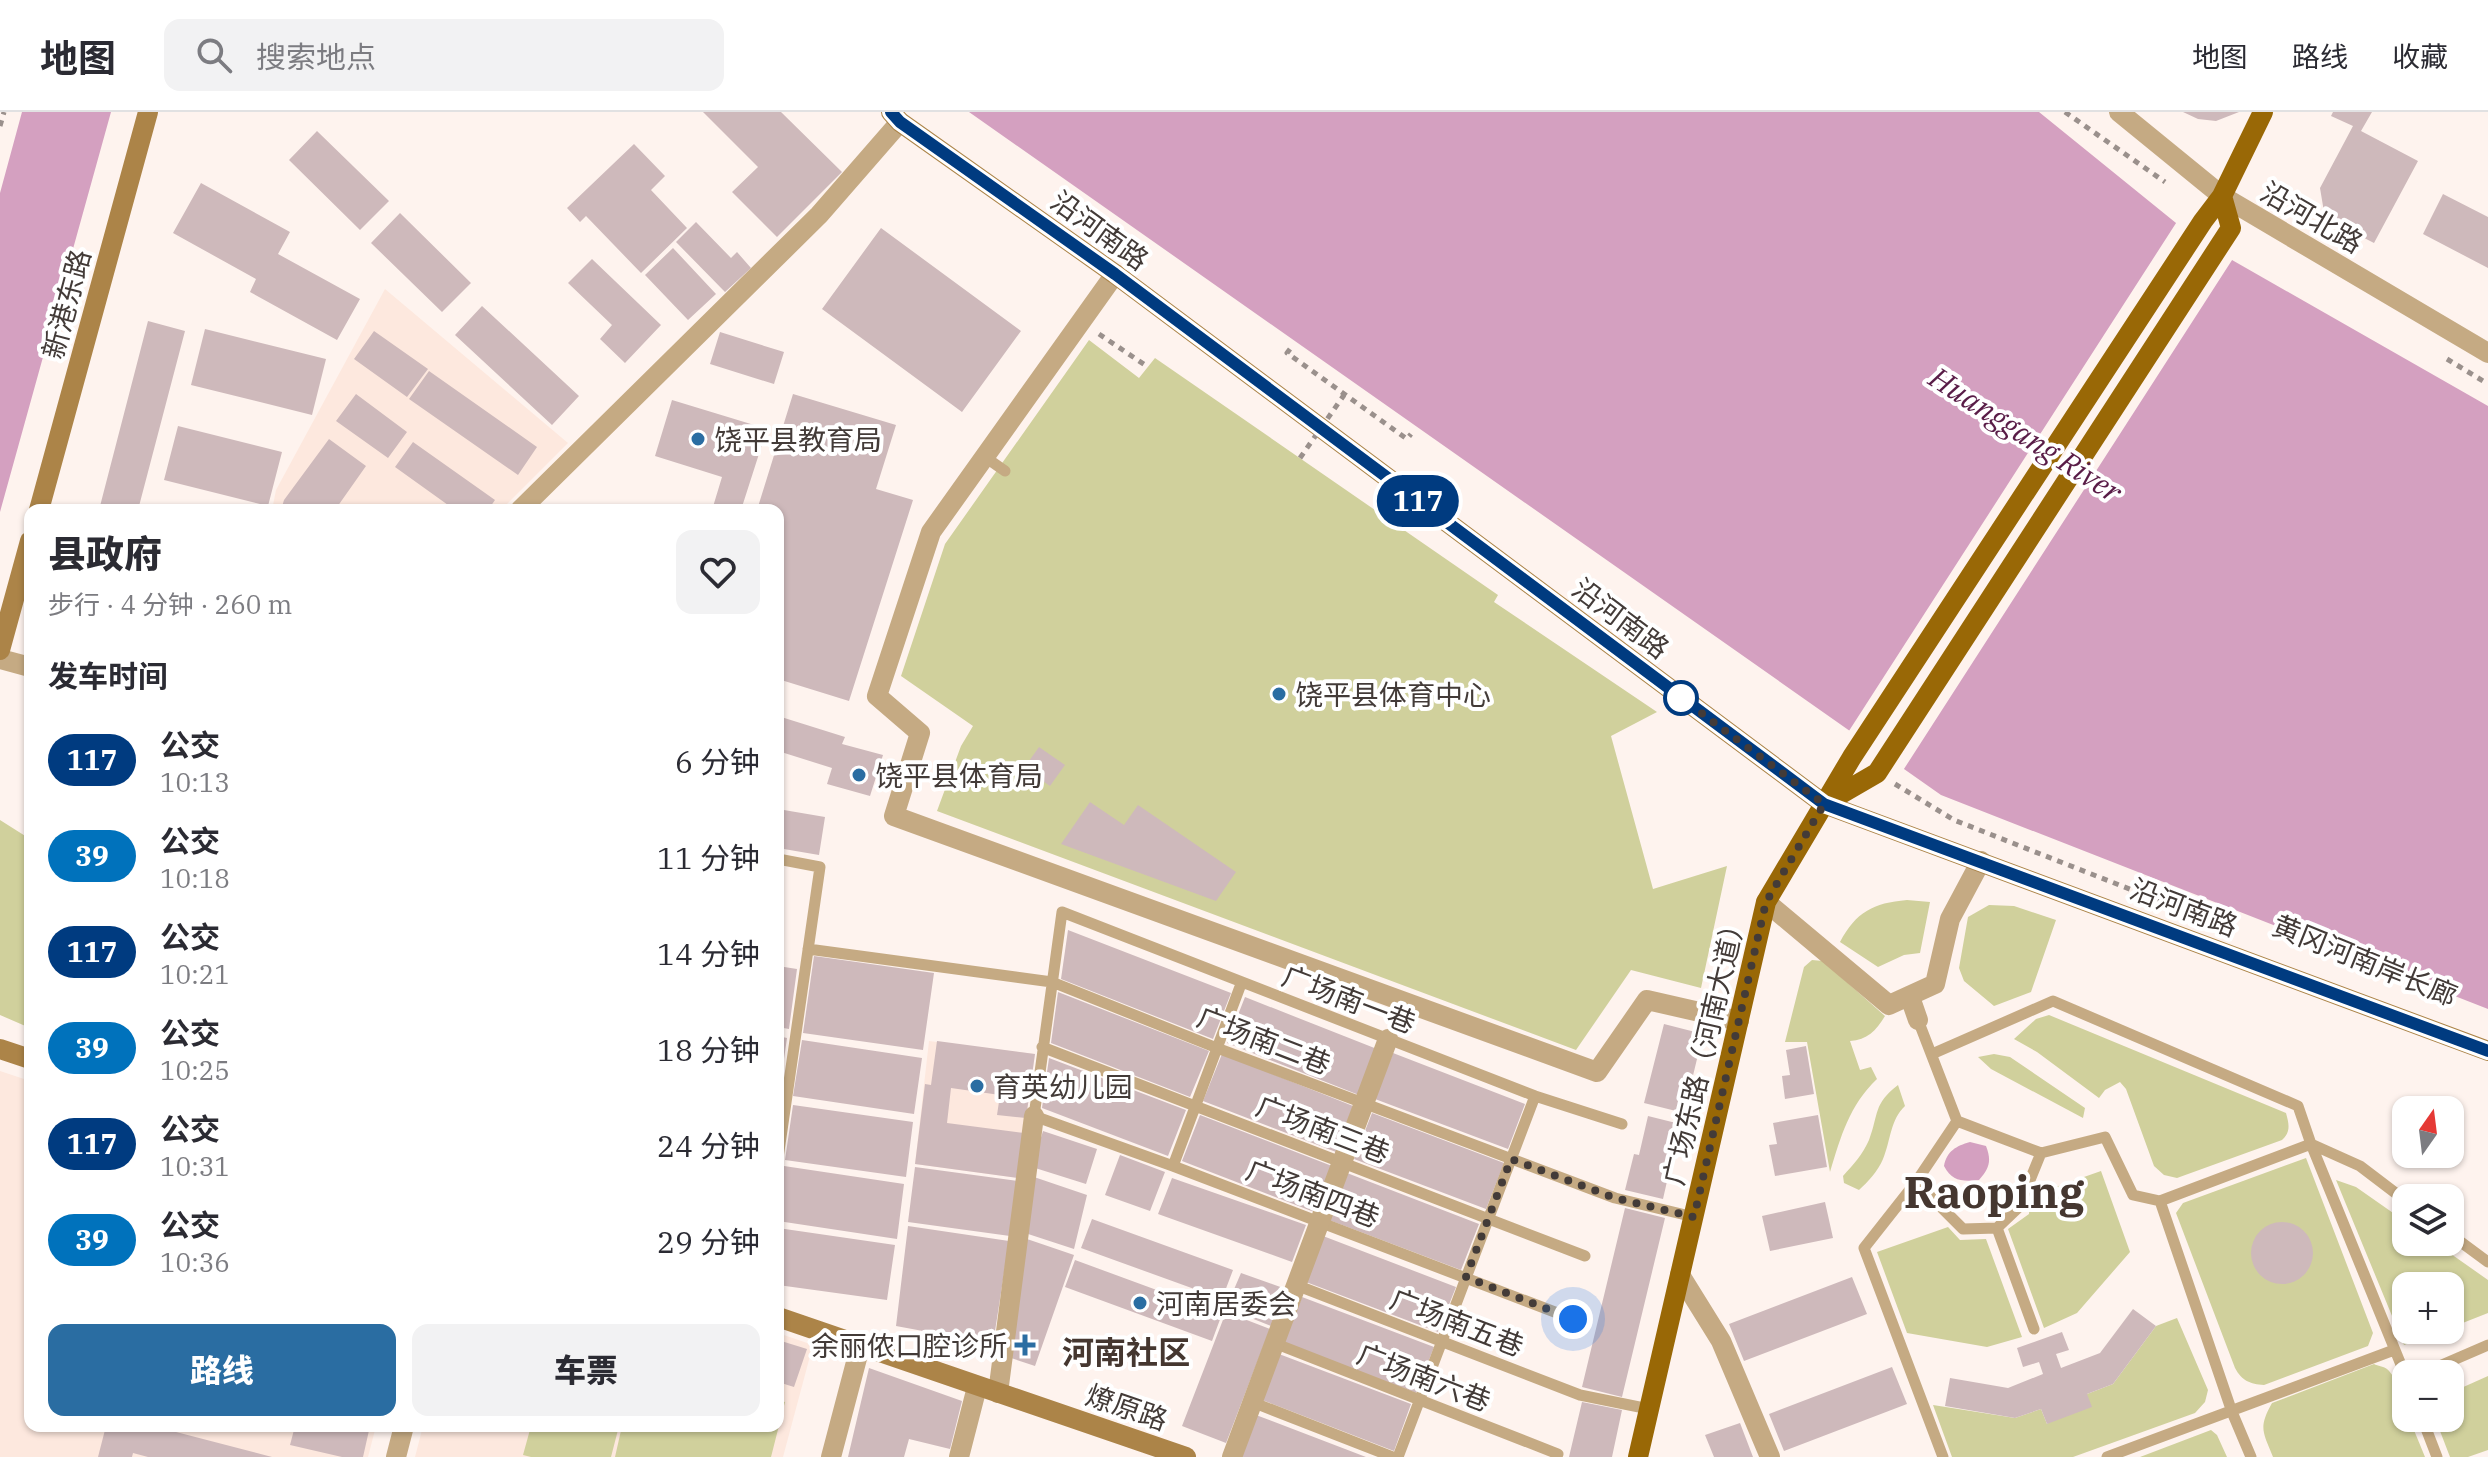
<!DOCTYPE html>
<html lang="zh">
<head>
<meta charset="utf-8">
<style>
  body { margin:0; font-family:"IBM Plex Serif","Noto Sans SC",serif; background:#f2f2f3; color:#2b2b33; height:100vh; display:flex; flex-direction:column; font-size:30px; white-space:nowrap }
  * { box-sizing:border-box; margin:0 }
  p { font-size:26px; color:#7c7c81 }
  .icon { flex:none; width:44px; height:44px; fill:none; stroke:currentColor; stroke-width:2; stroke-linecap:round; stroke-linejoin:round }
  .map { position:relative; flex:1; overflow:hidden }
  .sheet { position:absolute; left:24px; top:392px; width:760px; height:928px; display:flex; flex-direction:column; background:#fff; border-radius:16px; box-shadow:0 2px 6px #0004 }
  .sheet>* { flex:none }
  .badge { padding:0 16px; border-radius:26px; font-size:28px; line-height:52px }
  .needle { width:52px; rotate:14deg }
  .controls { position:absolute; left:2392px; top:984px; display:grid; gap:16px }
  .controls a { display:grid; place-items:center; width:72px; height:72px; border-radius:16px; background:#fff; box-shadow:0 2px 6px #0004; font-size:40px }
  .you { position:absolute; width:40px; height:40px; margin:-20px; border:6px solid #fff; border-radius:50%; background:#1a73e8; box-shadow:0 0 0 12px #1a73e833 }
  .map>.badge { position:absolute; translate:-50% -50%; box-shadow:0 0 0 4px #fff }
  h2 { padding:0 24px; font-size:30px; line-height:72px }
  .round { display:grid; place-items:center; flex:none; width:84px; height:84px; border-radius:16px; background:#f2f2f3 }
  .overview { display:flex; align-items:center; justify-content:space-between; height:136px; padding:0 24px }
  h1 { font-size:38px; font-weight:800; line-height:60px }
  .button { display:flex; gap:16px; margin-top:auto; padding:16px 24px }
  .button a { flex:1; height:92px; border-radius:16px; background:#2a6da2; color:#fff; font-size:32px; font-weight:800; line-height:92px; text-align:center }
  .button a+a { background:#f2f2f3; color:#2b2b33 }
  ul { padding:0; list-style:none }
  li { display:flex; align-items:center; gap:24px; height:96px; padding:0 24px }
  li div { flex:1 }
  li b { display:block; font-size:30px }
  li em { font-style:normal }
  li .badge { min-width:88px; font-weight:700; text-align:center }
  header { display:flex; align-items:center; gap:48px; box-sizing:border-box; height:112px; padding:0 40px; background:#fff; border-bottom:2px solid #e1e1e2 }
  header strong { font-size:38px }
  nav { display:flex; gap:44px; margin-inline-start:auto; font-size:28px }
  .search { width:560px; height:72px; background:#f2f2f3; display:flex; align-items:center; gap:20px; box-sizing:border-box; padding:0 28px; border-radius:16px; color:#7c7c81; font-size:30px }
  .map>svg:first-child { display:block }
  .built { fill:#fde8de }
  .green { fill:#d0d09c }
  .water { fill:#d4a0c0 }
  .pier { fill:#fef3ee }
  .building { fill:#ceb9bb }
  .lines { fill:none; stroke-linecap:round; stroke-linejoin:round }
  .path { stroke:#9a908c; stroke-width:5; stroke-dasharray:6 6; stroke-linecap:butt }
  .service { stroke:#c5aa83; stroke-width:11 }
  .minor { stroke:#c5aa83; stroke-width:20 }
  .tertiary { stroke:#c5aa83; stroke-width:20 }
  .secondary { stroke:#ac8448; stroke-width:20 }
  .primary { stroke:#996806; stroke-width:20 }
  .path-bridge { stroke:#9a908c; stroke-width:5; stroke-dasharray:6 6; stroke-linecap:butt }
  .line-casing { stroke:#fff; stroke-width:18 }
  .line { stroke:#003b80; stroke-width:12 }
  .walk { stroke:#433b38; stroke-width:8; stroke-dasharray:0 14.4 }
  .poi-dot { fill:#2a6da2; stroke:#fff; stroke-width:3 }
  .stop-dot { fill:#fff; stroke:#003b80; stroke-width:4 }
  .labels { text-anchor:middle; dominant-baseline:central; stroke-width:8; stroke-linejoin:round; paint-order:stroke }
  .street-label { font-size:28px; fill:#433b38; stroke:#fff }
  .poi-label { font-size:28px; fill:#433b38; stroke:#fff; text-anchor:start }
  .water-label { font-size:30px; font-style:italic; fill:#591c47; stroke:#fff }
  .quarter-label { font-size:32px; font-weight:bold; fill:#453730; stroke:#fff }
  .town-label { font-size:44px; font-weight:bold; fill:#453730; stroke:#fff }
</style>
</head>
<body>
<header>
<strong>地图</strong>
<div class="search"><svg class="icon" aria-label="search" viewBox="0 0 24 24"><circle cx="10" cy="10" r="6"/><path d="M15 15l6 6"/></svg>搜索地点</div>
<nav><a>地图</a><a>路线</a><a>收藏</a></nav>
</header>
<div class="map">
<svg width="2488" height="1345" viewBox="0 0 2488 1345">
  <rect width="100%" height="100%" fill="#fef3ee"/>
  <path class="built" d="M385,177L568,331L501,398H272L276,378Z
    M929,929L1035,942L1018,1066L915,1052Z
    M0,959L30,969V1314H376L368,1345H0Z
    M778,1221L813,1233L783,1345H415L423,1314H778Z"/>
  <path class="green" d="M1089,228L1139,266L1155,246L1498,483L1494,490L1657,600L1611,624L1653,777L1727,754L1701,876L1631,858L1576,938L937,699L961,634L973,614L901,564L945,432Z
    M0,708L30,727V916L0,903Z
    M1907,788L1930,790L1920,841L1904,843L1878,855L1840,830C1856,800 1873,791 1907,788Z
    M1989,793L2014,794L2056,808L2031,880L1994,894L1964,869L1959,856L1968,805Z
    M1812,848L1823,849L1885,904C1876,919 1867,928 1850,929L1860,958L1871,955L1877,967C1849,994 1841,1024 1830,1060L1807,930H1785L1804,855Z
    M2049,903L2286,1001C2289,1012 2291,1020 2282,1028L2177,1066L2164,1063L2154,1054L2126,977L2120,970L2105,978L2099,986L2037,940L2014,927L2036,907Z
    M1994,942L2010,945L2085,996L2083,1006L1991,957L1978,945Z
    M1898,973L1905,994C1890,1008 1891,1028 1883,1047C1878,1059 1868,1070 1859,1078L1844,1071L1843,1064C1853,1053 1863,1042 1869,1028C1879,1002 1873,992 1898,973Z
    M2306,1046L2373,1221L2368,1234L2264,1273C2250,1272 2242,1269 2235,1256L2176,1101L2183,1091Z
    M2101,1059L2130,1140L2077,1201L2044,1216L2008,1117L2029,1102L2030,1084Z
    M2336,1068L2356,1075L2406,1110V1130H2434L2488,1168V1201L2450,1216V1174H2406V1218H2444L2404,1233Z
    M1948,1115L1960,1128L1986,1127L2022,1225L1987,1235L1907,1221L1877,1140Z
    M2177,1206L2208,1278L2205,1290L2195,1301L2073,1345H1952L1933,1293L2015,1306L2041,1297L2047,1312L2087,1282L2113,1272L2156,1214Z
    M2374,1252C2378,1254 2383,1254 2387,1257C2397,1265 2406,1294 2406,1306H2409L2425,1345H2273C2263,1320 2258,1316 2272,1291Z
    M2488,1264V1338L2468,1345H2450L2435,1306H2450V1281Z
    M778,1288L785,1290L771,1345H615L622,1314H778Z
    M531,1314H619L611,1345H531L523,1343Z
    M2211,1318L2217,1323L2227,1345H2140Z"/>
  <path class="water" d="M22,0H111L0,400V81Z
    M969,0H2039L2197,128L2488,294V897L1941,683Z
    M1970,1030L1986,1034C1992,1049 1989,1057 1979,1068C1962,1070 1952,1069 1944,1054C1947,1039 1956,1034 1970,1030Z"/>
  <path class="pier" d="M2178,108L2199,125L2234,145L1902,660L1847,622Z"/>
  <path class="building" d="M703,0H781L842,60L777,125L732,80L758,55Z
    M2183,0H2239L2216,9L2198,7Z
    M2333,0H2372L2361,19L2418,49L2374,131L2325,106L2320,76L2353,14L2331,4Z
    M317,19L389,89L360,118L289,48Z
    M634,32L665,64L651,78L687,116L641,161L586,104L580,110L567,96Z
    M201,71L290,120L278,142L360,187L337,228L250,180L256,167L173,121Z
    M2443,82L2488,105V156L2423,122Z
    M400,101L471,171L442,200L371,131Z
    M696,110L731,146L737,140L751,156L725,180L676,130Z
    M881,116L1021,219L962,300L822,197Z
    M673,136L716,182L688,208L645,163Z
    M592,147L661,213L625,251L600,227L612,213L568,171Z
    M482,194L579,284L552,313L455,223Z
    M148,209L185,219L138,398H99Z
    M205,217L326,247L312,303L191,273Z
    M374,219L428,257L407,285L354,247Z
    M720,220L784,240L774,272L710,252Z
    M429,259L537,335L518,363L409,287Z
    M356,282L407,320L388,346L336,309Z
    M793,282L896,313L876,377L913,388L849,589L778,567V398H757Z
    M672,288L767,317L741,398H712L722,365L655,344Z
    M178,314L282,340L268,394L164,368Z
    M329,327L366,354L335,398H281L284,388Z
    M413,330L495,388L488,398H455L395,355Z
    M778,604L845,625L842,632L883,643L870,684L827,672L832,656L778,639Z
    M1039,635L1065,653L1050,674L1024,656Z
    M1090,690L1124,713L1138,693L1236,760L1216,789L1061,732Z
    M778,697L825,705L819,743L778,736Z
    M1068,818L1231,881L1213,927L1061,867Z
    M814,844L934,861L923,938L803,921Z
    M778,854L797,857L789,917L778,915Z
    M1058,880L1209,939L1190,985L1051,931Z
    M1245,885L1377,937L1359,983L1227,931Z
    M1664,912L1703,922L1684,1001L1644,991Z
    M778,924L787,926L780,975L778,974Z
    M802,928L922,946L914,1002L793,984Z
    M937,929L1035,942L1026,1006L997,1003L1000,983L951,976L947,1011L1024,1021L1018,1066L915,1052L925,972L931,973Z
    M1806,934L1814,982L1785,987L1782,964L1790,963L1786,938Z
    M1393,941L1525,992L1508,1037L1375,987Z
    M1222,942L1353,994L1336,1040L1203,989Z
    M1049,946L1186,998L1168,1044L1042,996Z
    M793,993L913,1010L906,1065L785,1048Z
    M1372,1001L1504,1051L1486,1097L1354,1047Z
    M1200,1003L1332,1054L1314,1100L1182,1049Z
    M1818,1003L1827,1055L1775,1064L1769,1033L1777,1032L1773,1011Z
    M1648,1004L1680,1012L1663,1087L1625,1078L1634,1042L1639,1043Z
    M1043,1019L1097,1037L1086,1072L1032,1055Z
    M1120,1043L1165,1060L1150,1099L1105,1083Z
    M784,1054L904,1072L897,1127L778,1109Z
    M915,1055L1018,1069L1010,1124L908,1110Z
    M1347,1061L1479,1112L1461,1158L1329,1108Z
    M1034,1065L1087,1083L1074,1137L1022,1120Z
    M1172,1066L1306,1113L1292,1150L1158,1102Z
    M1825,1090L1833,1126L1770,1139L1762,1104Z
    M1625,1096L1665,1106L1622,1285L1582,1275Z
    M1092,1107L1233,1158L1222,1187L1081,1136Z
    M2251 1141a31 31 0 1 1 62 0a31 31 0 1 1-62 0Z
    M908,1114L1009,1129L993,1232L896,1214Z
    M778,1116L895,1133L887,1188L778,1173Z
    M1323,1124L1456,1175L1438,1220L1306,1170Z
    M1027,1127L1074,1143L1035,1254L1008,1245Z
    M1075,1148L1222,1202L1212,1229L1065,1175Z
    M1241,1161L1286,1177L1271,1214L1226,1196Z
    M1852,1165L1867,1202L1744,1249L1729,1212Z
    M1302,1185L1434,1235L1416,1281L1284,1231Z
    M2133,1197L2156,1214L2113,1272L2087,1282L2092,1295L2047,1312L2041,1297L2015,1306L1945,1294L1950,1266L2008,1276L2043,1262L2039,1250L2023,1255L2017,1236L2062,1220L2069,1238L2056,1242L2061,1256L2100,1241Z
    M1226,1200L1270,1217L1226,1331L1182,1314Z
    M778,1228L807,1237L794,1275L778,1270Z
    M1279,1242L1411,1292L1394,1339L1262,1288Z
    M1892,1255L1907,1292L1784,1339L1769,1302Z
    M869,1256L962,1289L950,1337L909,1327L904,1345H848Z
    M1582,1290L1622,1298L1612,1345H1569Z
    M1256,1303L1366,1345H1240Z
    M1740,1311L1753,1345H1714L1705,1323Z
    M106,1314H153L272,1345H148L133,1341L132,1345H98Z
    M295,1314H370L363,1345H342L290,1333Z"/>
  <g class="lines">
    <path class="path" d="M2065,0L2165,70
      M0,14L4,0
      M1099,222L1148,255
      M1290,237L1287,241L1407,327L1411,322
      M2447,247L2488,272
      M1895,672L1954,708L2193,802"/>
    <path class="service" d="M985,345L1005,359
      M778,747L820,755L778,1046
      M808,837L1052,870L1217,936L1615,1086L1694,1105
      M1918,908L1957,1009L2041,1041L2105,1025L2133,1083L2160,1089L2232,1300L2251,1345
      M1042,935L1585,1144
      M1932,942L2053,889L2298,994L2311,1032L2360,1054L2406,1089
      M1173,1054L1241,872
      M1916,1070L1963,1117L1997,1116L2019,1095L2041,1041
      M2160,1089L2311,1032L2406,1265
      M1997,1116L2034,1217
      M2450,1122L2488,1150
      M1296,1173L1580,1283L1649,1297
      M1573,1207L1173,1054L1034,1004L1062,800L1535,984L1622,1012
      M1274,1231L1558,1342
      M2421,1262L2488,1233
      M1252,1290L1393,1345
      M2422,1306L2437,1345
      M1398,1345L1535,984
      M1943,1345L1864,1136L1916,1070L1957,1009
      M2107,1345L2394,1238"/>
    <path class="minor" d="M1115,162L931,420L877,584L920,621L894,704L1597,960L1647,888L1739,909
      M1766,790L1889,893L1935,872L1950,807L1981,749
      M1910,885L1918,908
      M1680,1163L1721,1229L1770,1345
      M998,1281L1034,1004
      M959,1345L977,1275
      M1232,1345L1388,927"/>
    <path class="tertiary" d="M2119,0L2222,84L2488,241
      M520,398L819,103L900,10
      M0,547L30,555
      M396,1345L404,1314
      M831,1345L860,1235"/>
    <path class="secondary" d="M891,0L900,10L1115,162L1824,692L2488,939
      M39,398L148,0
      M0,538L30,429
      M0,937L30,947
      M778,1205L1186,1345"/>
    <path class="primary" d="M1827,690L1877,661L2231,116L2222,84
      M1638,1345L1766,790L1852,645L2203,109L2222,84L2263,0"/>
    <path class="path-bridge" d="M1300,346L1344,283"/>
  </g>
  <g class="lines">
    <g class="line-casing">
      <path id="line" d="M891,0L900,10L1115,162L1824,692L2488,939"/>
    </g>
    <use href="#line" class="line"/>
    <path class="walk" d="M1573,1207L1466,1165L1511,1047L1615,1086L1694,1105L1766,790L1824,692L1681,586"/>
  </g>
  <g class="poi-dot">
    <circle cx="698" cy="327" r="8"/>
    <circle cx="1279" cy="582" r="8"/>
    <circle cx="859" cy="663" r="8"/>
    <circle cx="977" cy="974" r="8"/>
    <circle cx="1140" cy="1191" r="8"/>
    <path d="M1021 1221h8v8h8v8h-8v8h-8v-8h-8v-8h8z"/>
  </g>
  <circle class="stop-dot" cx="1681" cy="586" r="16"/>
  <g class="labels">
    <g class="street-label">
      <text transform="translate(2312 105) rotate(30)">沿河北路</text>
      <text transform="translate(1100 118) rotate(36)">沿河南路</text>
      <text transform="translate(66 192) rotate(-75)">新港东路</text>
      <text transform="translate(1621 506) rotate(37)">沿河南路</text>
      <text transform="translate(2184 795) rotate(21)">沿河南路</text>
      <text transform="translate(2365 848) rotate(22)">黄冈河南岸长廊</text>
      <text transform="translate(1349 887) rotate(21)">广场南一巷</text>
      <text transform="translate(1264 928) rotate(21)">广场南二巷</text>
      <text transform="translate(1704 936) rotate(-77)">广场东路（河南大道）</text>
      <text transform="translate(1323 1017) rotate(21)">广场南三巷</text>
      <text transform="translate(1313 1081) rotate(21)">广场南四巷</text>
      <text transform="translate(1457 1210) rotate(21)">广场南五巷</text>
      <text transform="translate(1424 1265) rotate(21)">广场南六巷</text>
      <text transform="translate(1127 1295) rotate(19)">燎原路</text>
    </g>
    <g class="poi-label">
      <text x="714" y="327">饶平县教育局</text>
      <text x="1295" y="582">饶平县体育中心</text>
      <text x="875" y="663">饶平县体育局</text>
      <text x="993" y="974">育英幼儿园</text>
      <text x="1156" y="1191">河南居委会</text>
      <text x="1007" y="1233" text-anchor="end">余丽侬口腔诊所</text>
    </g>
    <g class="water-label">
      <text transform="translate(2026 322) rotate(33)">Huanggang River</text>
    </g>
    <g class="quarter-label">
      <text x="1126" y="1240">河南社区</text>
    </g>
    <g class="town-label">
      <text x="1994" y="1079">Raoping</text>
    </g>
  </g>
</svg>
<div class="controls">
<a><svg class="needle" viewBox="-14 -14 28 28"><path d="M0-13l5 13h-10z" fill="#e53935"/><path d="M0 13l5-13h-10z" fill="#7c7c81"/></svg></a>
<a><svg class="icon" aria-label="layers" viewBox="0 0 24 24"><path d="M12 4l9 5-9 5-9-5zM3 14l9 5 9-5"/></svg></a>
<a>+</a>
<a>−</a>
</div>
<div class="you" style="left:1573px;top:1207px"></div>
<b class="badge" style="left:1418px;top:389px;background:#003b80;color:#fff">117</b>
<section class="sheet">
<div class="overview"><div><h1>县政府</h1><p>步行 · 4 分钟 · 260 m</p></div><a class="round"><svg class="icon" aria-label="heart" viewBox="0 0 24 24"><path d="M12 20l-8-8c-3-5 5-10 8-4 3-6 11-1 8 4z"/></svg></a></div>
<h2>发车时间</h2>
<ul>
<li><span class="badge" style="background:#003b80;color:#fff">117</span><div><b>公交</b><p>10:13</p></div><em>6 分钟</em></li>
<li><span class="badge" style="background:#0072bc;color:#fff">39</span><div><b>公交</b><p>10:18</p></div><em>11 分钟</em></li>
<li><span class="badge" style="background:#003b80;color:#fff">117</span><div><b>公交</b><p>10:21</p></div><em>14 分钟</em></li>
<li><span class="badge" style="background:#0072bc;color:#fff">39</span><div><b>公交</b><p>10:25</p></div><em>18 分钟</em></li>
<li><span class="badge" style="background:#003b80;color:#fff">117</span><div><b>公交</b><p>10:31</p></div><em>24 分钟</em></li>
<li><span class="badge" style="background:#0072bc;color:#fff">39</span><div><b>公交</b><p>10:36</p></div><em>29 分钟</em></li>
</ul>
<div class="button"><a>路线</a><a>车票</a></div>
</section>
</div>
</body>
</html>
